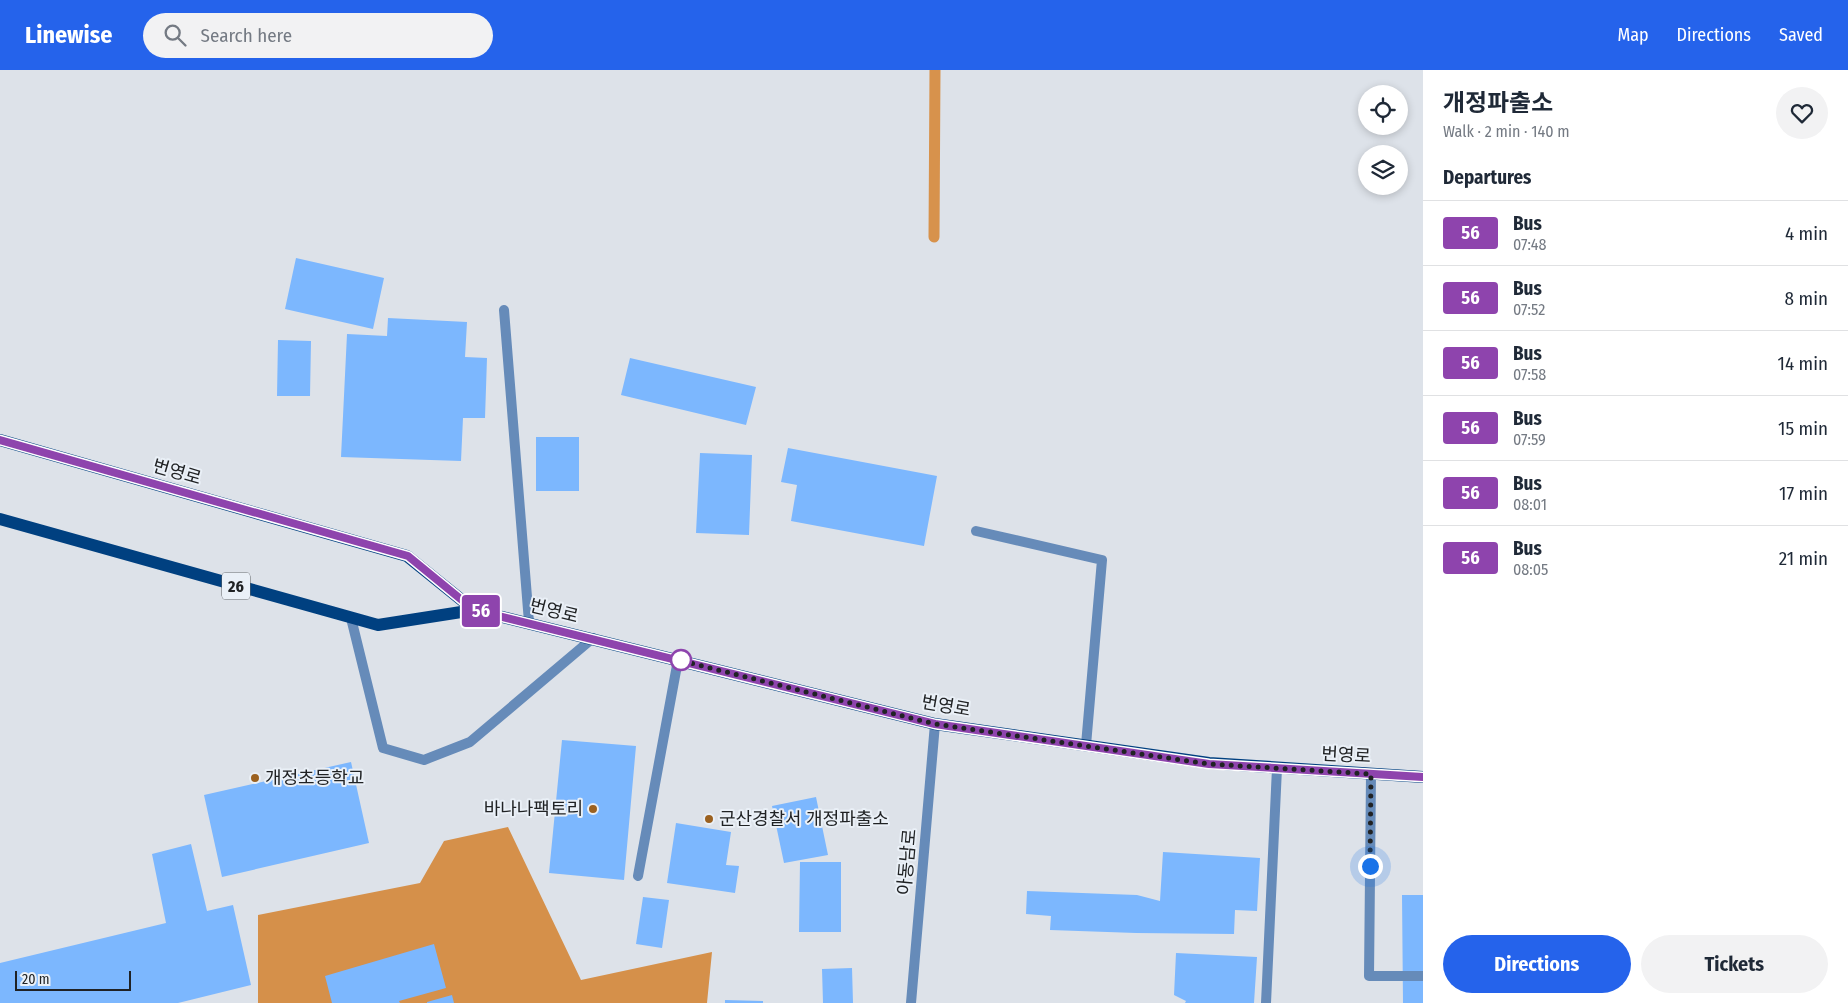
<!DOCTYPE html>
<html lang="en">
<head>
<meta charset="utf-8">
<style>
  body { margin:0; font-family:"Fira Sans Condensed","Noto Sans KR",sans-serif; background:#f2f2f3; color:#1f2937; height:100vh; display:flex; flex-direction:column; font-size:19px; white-space:nowrap }
  * { box-sizing:border-box; margin:0 }
  p { font-size:16px; color:#747a83 }
  .icon { flex:none; width:28px; height:28px; fill:none; stroke:currentColor; stroke-width:2; stroke-linecap:round; stroke-linejoin:round }
  .map { position:relative; flex:1; overflow:hidden }
  .details { display:flex; flex-direction:column; background:#fff; width:425px }
  .details>* { flex:none }
  .badge { padding:0 10px; border-radius:4px; font-size:18px; line-height:32px }
  .fabs { position:absolute; left:1358px; top:15px; display:grid; gap:10px }
  .fabs a { display:grid; place-items:center; width:50px; height:50px; border-radius:50%; background:#fff; box-shadow:0 2px 8px #0003; font-size:25px }
  .scale { position:absolute; left:15px; bottom:12px; width:116px; box-sizing:border-box; padding-left:5px; border:2px solid #202224; border-top:0; font-size:14px; line-height:18px; white-space:nowrap; color:#202224; -webkit-text-stroke:4px #eaf0f7; paint-order:stroke }
  .you { position:absolute; width:25px; height:25px; margin:-12px; border:4px solid #fff; border-radius:50%; background:#1a73e8; box-shadow:0 0 0 8px #1a73e833 }
  .map>.badge { position:absolute; translate:-50% -50%; box-shadow:0 0 0 2px #fff }
  h2 { padding:0 20px; font-size:19px; line-height:45px }
  .round { display:grid; place-items:center; flex:none; width:52px; height:52px; border-radius:26px; background:#f2f2f3 }
  .overview { display:flex; align-items:center; justify-content:space-between; height:85px; padding:0 20px }
  h1 { font-size:24px; font-weight:700; line-height:38px }
  .action { display:flex; gap:10px; margin-top:auto; padding:10px 20px }
  .action a { flex:1; height:58px; border-radius:30px; background:#2563eb; color:#fff; font-size:20px; font-weight:700; line-height:58px; text-align:center }
  .action a+a { background:#f2f2f3; color:#1f2937 }
  ul { padding:0; list-style:none }
  li { display:flex; align-items:center; gap:15px; height:65px; padding:0 20px; border-top:1px solid #e0e1e3 }
  li div { flex:1 }
  li b { display:block; font-size:19px }
  li em { font-style:normal }
  li .badge { min-width:55px; font-weight:700; text-align:center }
  header { display:flex; align-items:center; gap:30px; box-sizing:border-box; height:70px; padding:0 25px; background:#2563eb; color:#fff }
  header strong { font-size:24px }
  nav { display:flex; gap:28px; margin-inline-start:auto; font-size:18px }
  .search { width:350px; height:45px; background:#f2f2f3; display:flex; align-items:center; gap:12px; box-sizing:border-box; padding:0 18px; border-radius:28px; color:#747a83; font-size:19px }
  main { display:flex; flex:1; min-height:0 }
  .map>svg:first-child { display:block }
  .forest { fill:#d5904a }
  .lines { fill:none; stroke-linecap:round; stroke-linejoin:round }
  .stream { stroke:#d7924c; stroke-width:11 }
  .building { fill:#7cb7fe }
  .lane { stroke:#668bb9; stroke-width:10 }
  .street { stroke:#668bb9; stroke-width:10 }
  .primary { stroke:#004080; stroke-width:12 }
  .line-casing { stroke:#fff; stroke-width:11 }
  .line { stroke:#8e44ad; stroke-width:8 }
  .walk { stroke:#202224; stroke-width:5; stroke-dasharray:0 9 }
  .stop-dot { fill:#fff; stroke:#8e44ad; stroke-width:2.5 }
  .poi-dot { fill:#9b6120; stroke:#eaf0f7; stroke-width:2 }
  .labels { text-anchor:middle; dominant-baseline:central; stroke-width:4; stroke-linejoin:round; paint-order:stroke }
  .shield { fill:#eaf0f7; stroke:#5d6063; stroke-width:1 }
  .shield-label { font-size:16px; font-weight:bold; fill:#202224 }
  .street-label { font-size:18px; fill:#202224; stroke:#eaf0f7 }
  .poi-label { font-size:18px; fill:#202224; stroke:#eaf0f7; text-anchor:start }
</style>
</head>
<body>
<header>
<strong>Linewise</strong>
<div class="search"><svg class="icon" aria-label="search" viewBox="0 0 24 24"><circle cx="10" cy="10" r="6"/><path d="M15 15l6 6"/></svg>Search here</div>
<nav><a>Map</a><a>Directions</a><a>Saved</a></nav>
</header>
<main>
<div class="map">
<svg width="1423" height="933" viewBox="0 0 1423 933">
  <rect width="100%" height="100%" fill="#dde2e9"/>
  <path class="forest" d="M508,757L581,910L712,882L707,933H258V845L420,813L444,771Z"/>
  <g class="lines">
    <path class="stream" d="M934,167L935,0"/>
  </g>
  <path class="building" d="M296,188L384,208L373,259L285,239Z
    M388,248L467,252L465,287L487,288L485,348H463L461,391L341,387L347,264L387,266Z
    M278,270L311,271L310,326H277Z
    M630,288L756,317L746,355L621,325Z
    M536,367H579V421H536Z
    M788,378L937,406L924,476L791,451L797,415L781,412Z
    M700,383L752,385L749,465L696,463Z
    M562,670L636,676L624,810L549,803Z
    M351,692L369,773L222,807L204,725Z
    M816,727L828,785L784,793L772,736Z
    M676,753L731,762L726,795L739,796L735,823L667,813Z
    M191,774L207,841L233,835L251,915L178,933H0V893L166,853L152,784Z
    M1163,782L1260,788L1257,841L1235,840L1234,864L1136,863L1050,860L1051,846L1026,844L1027,821L1137,825L1160,831Z
    M800,792H841V862H799Z
    M1402,825H1423V933H1403Z
    M643,827L669,830L662,878L636,874Z
    M434,874L446,918L399,931L400,933H332L325,906Z
    M1176,883L1257,887L1254,933H1185L1186,931L1174,925Z
    M852,898L853,933H823L822,899Z
    M452,925L454,933H427V932Z
    M725,930L763,931V933H725Z"/>
  <g class="lines">
    <path class="lane" d="M504,240L529,552
      M976,461L1102,490L1086,675
      M351,548L383,678L424,690L470,672L593,568
      M1371,704L1369,906H1423
      M638,806L678,590
      M1266,933L1277,698"/>
    <path class="street" d="M911,933L935,654"/>
    <path class="primary" d="M0,370L407,486L474,540
      M0,449L378,555L474,540L935,654L1209,693L1423,707"/>
  </g>
  <g class="lines">
    <g class="line-casing">
      <path id="line" d="M0,370L408,486L474,540L935,654L1209,694L1423,707"/>
    </g>
    <use href="#line" class="line"/>
    <path class="walk" d="M681,590H678L935,654L1209,694L1371,704L1370,796"/>
  </g>
  <circle class="stop-dot" cx="681" cy="590" r="10"/>
  <g class="poi-dot">
    <circle cx="255" cy="708" r="5"/>
    <circle cx="593" cy="739" r="5"/>
    <circle cx="709" cy="749" r="5"/>
  </g>
  <g class="labels">
    <rect class="shield" x="222" y="502.5" width="28" height="27" rx="4"/>
    <g class="shield-label">
      <text x="236" y="516">26</text>
    </g>
    <g class="street-label">
      <text transform="translate(177 402) rotate(16)">번영로</text>
      <text transform="translate(554 541) rotate(14)">번영로</text>
      <text transform="translate(946 636) rotate(10)">번영로</text>
      <text transform="translate(1346 685) rotate(3)">번영로</text>
      <text transform="translate(907 792) rotate(-85)">아동남로</text>
    </g>
    <g class="poi-label">
      <text x="265" y="708">개정초등학교</text>
      <text x="583" y="739" text-anchor="end">바나나팩토리</text>
      <text x="719" y="749">군산경찰서 개정파출소</text>
    </g>
  </g>
</svg>
<div class="fabs">
<a><svg class="icon" aria-label="locate" viewBox="0 0 24 24"><circle cx="12" cy="12" r="6"/><path d="M12 2v4M12 18v4M2 12h4M18 12h4"/></svg></a>
<a><svg class="icon" aria-label="layers" viewBox="0 0 24 24"><path d="M12 4l9 5-9 5-9-5zM3 14l9 5 9-5"/></svg></a>
</div>
<div class="scale">20 m</div>
<div class="you" style="left:1370px;top:796px"></div>
<b class="badge" style="left:481px;top:541px;background:#8e44ad;color:#fff">56</b>
</div>
<section class="details">
<div class="overview"><div><h1>개정파출소</h1><p>Walk · 2 min · 140 m</p></div><a class="round"><svg class="icon" aria-label="heart" viewBox="0 0 24 24"><path d="M12 20l-8-8c-3-5 5-10 8-4 3-6 11-1 8 4z"/></svg></a></div>
<h2>Departures</h2>
<ul>
<li><span class="badge" style="background:#8e44ad;color:#fff">56</span><div><b>Bus</b><p>07:48</p></div><em>4 min</em></li>
<li><span class="badge" style="background:#8e44ad;color:#fff">56</span><div><b>Bus</b><p>07:52</p></div><em>8 min</em></li>
<li><span class="badge" style="background:#8e44ad;color:#fff">56</span><div><b>Bus</b><p>07:58</p></div><em>14 min</em></li>
<li><span class="badge" style="background:#8e44ad;color:#fff">56</span><div><b>Bus</b><p>07:59</p></div><em>15 min</em></li>
<li><span class="badge" style="background:#8e44ad;color:#fff">56</span><div><b>Bus</b><p>08:01</p></div><em>17 min</em></li>
<li><span class="badge" style="background:#8e44ad;color:#fff">56</span><div><b>Bus</b><p>08:05</p></div><em>21 min</em></li>
</ul>
<div class="action"><a>Directions</a><a>Tickets</a></div>
</section>
</main>
</body>
</html>
